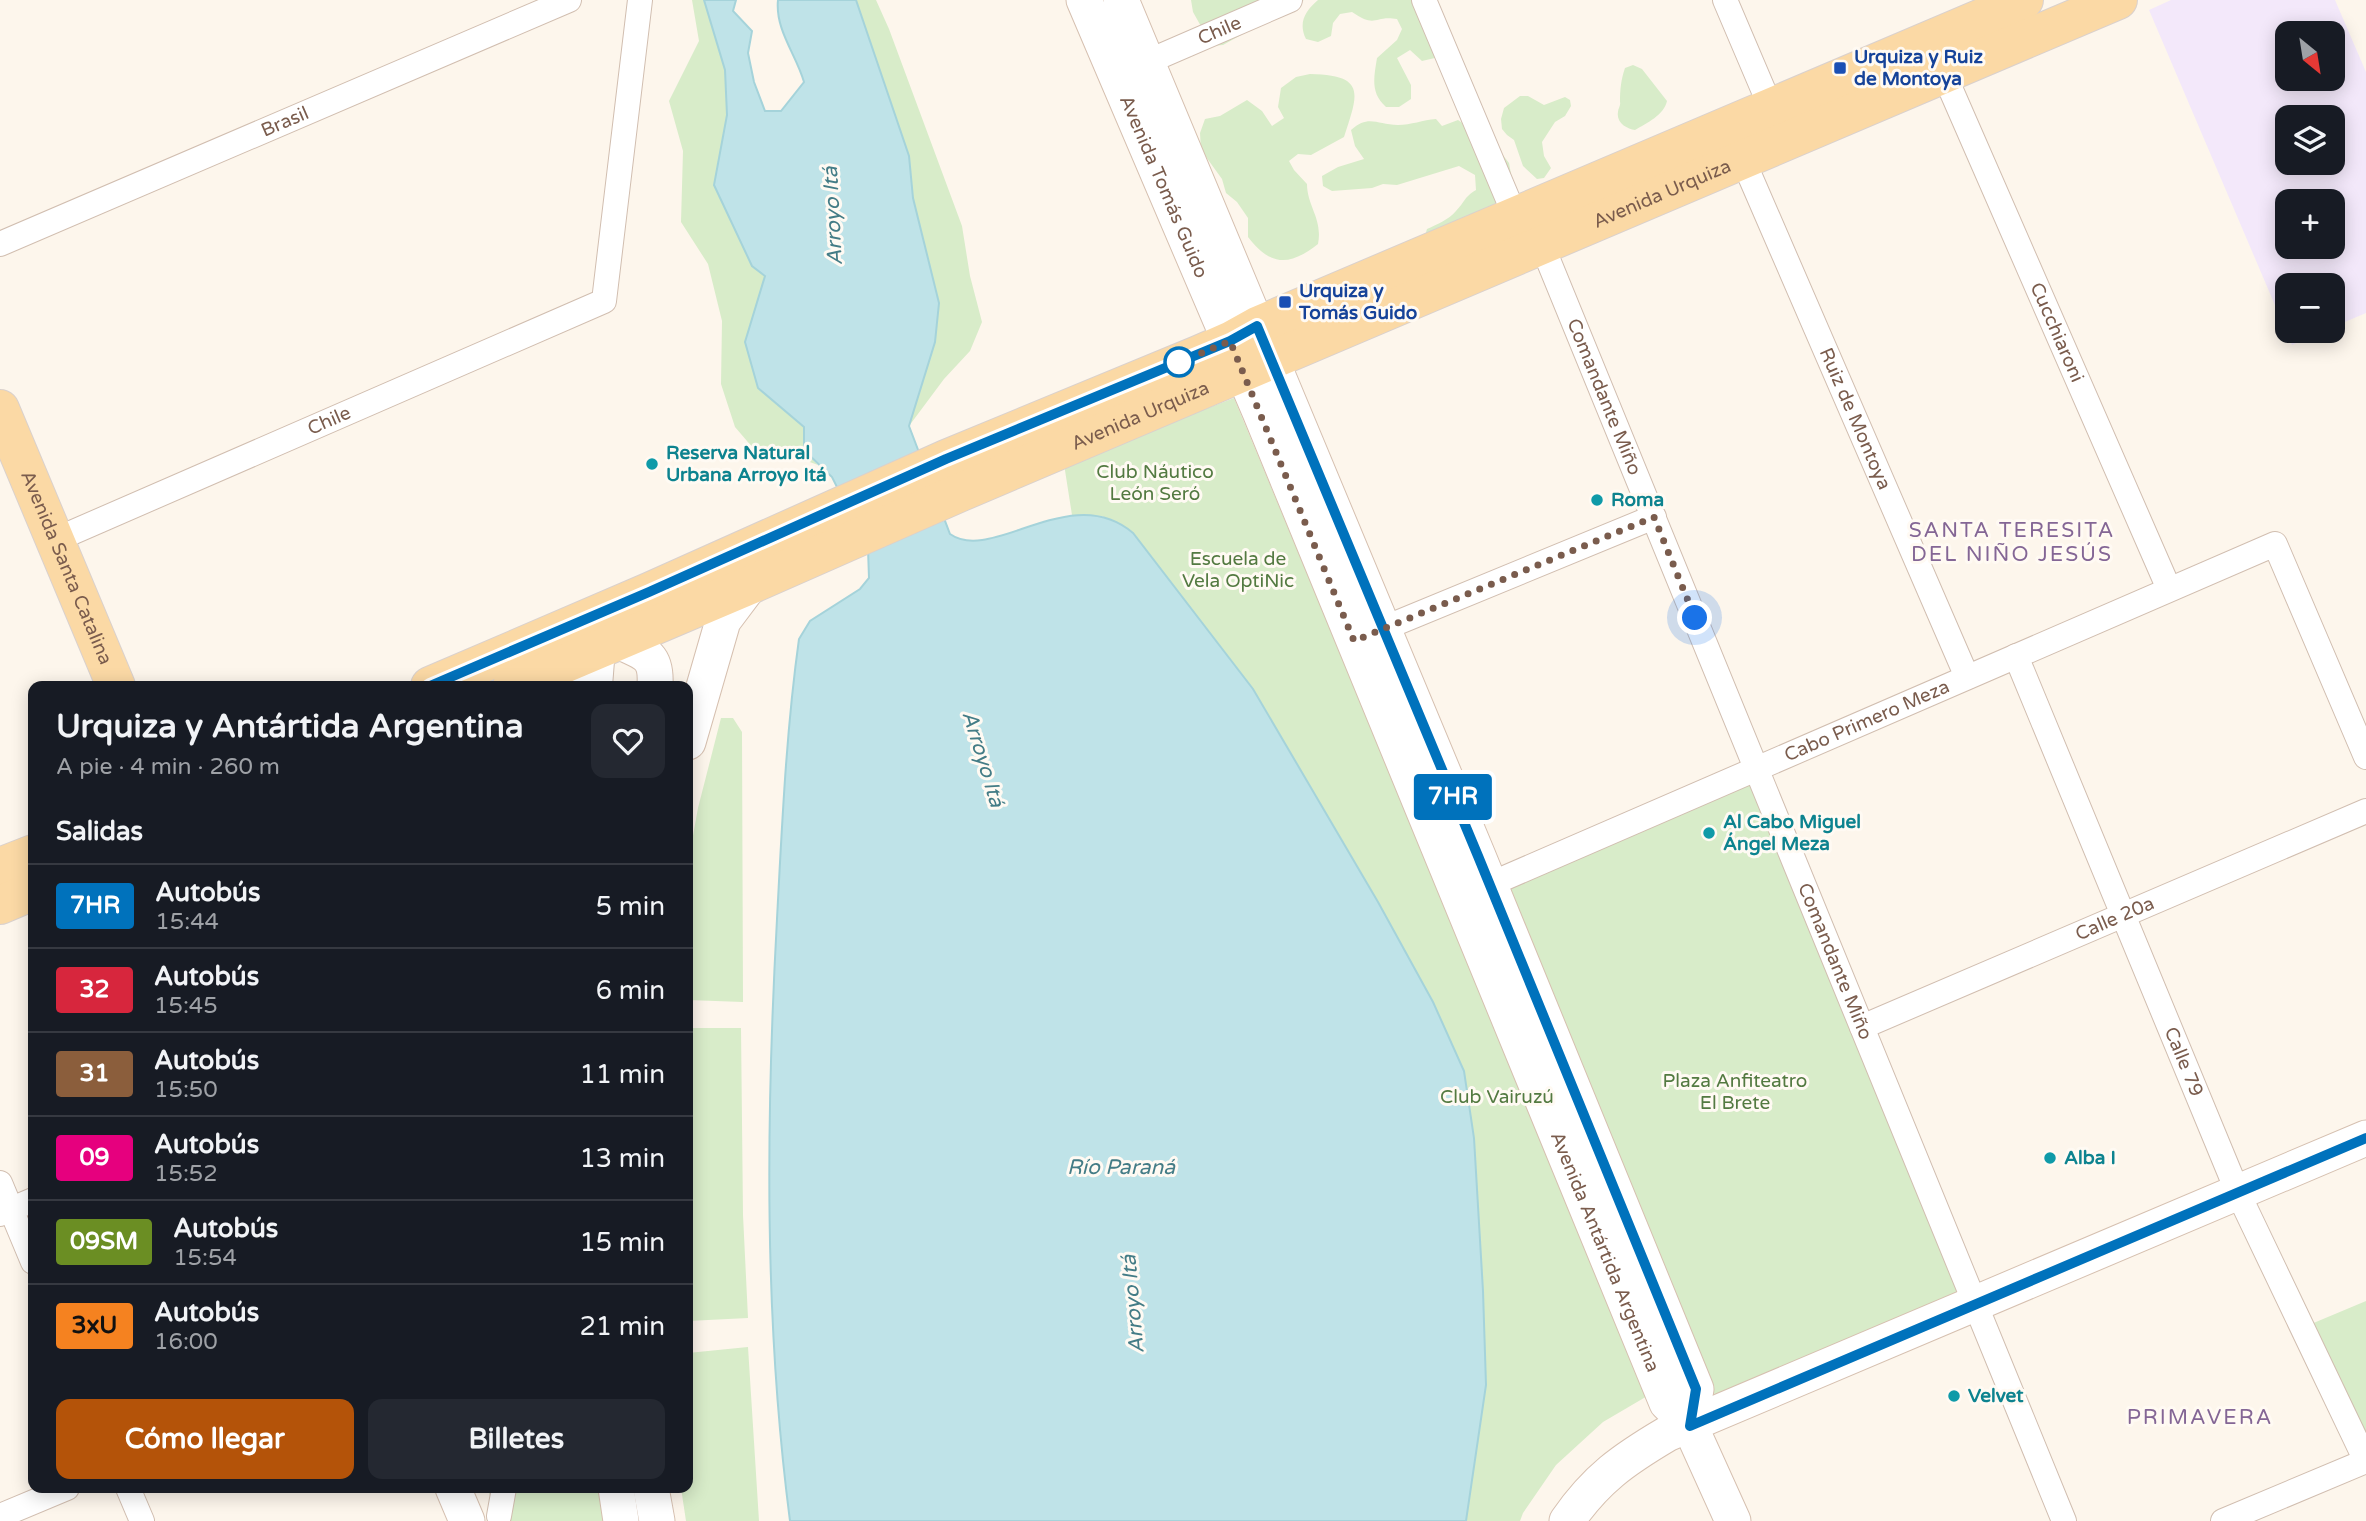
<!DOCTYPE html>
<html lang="es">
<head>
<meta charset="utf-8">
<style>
  body { margin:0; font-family:"Varela Round",sans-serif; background:#242831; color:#f1f3f6; height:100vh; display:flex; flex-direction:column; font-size:26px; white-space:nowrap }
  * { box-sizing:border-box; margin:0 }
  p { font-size:23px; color:#9ea1a6 }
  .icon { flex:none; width:38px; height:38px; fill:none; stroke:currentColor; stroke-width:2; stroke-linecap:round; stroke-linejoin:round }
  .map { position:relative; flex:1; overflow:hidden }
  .panel { position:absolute; left:28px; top:681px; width:665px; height:812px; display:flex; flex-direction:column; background:#171b24; border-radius:14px; box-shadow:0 4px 18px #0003 }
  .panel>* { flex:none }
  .badge { padding:0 14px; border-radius:5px; font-size:24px; line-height:46px }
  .needle { width:46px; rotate:150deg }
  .tools { position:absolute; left:2275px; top:21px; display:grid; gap:14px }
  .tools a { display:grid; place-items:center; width:70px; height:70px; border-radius:14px; background:#171b24; box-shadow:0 4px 18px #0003; font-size:35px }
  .you { position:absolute; width:35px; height:35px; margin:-18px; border:5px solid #fff; border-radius:50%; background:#1a73e8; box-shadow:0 0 0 10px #1a73e833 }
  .map>.badge { position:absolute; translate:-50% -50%; box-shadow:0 0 0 4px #fff }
  h2 { padding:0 28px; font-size:26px; line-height:63px }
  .round { display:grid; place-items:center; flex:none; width:74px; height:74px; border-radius:14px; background:#242831 }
  .summary { display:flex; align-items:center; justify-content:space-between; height:119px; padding:0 28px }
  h1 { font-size:33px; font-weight:700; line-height:52px }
  .action { display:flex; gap:14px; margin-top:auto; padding:14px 28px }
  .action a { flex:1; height:80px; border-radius:14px; background:#b45309; color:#fff; font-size:28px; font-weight:700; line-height:80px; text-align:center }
  .action a+a { background:#242831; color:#f1f3f6 }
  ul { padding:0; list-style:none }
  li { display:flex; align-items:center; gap:21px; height:84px; padding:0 28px; border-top:2px solid #363941 }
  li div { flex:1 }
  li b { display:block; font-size:26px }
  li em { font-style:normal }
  li .badge { min-width:77px; font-weight:700; text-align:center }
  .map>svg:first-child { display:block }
  .education { fill:#f3e8fa; fill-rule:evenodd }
  .green { fill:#d8ecc9 }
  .water { fill:#bfe3e8; stroke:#a5d3da; stroke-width:2 }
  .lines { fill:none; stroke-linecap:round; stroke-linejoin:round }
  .street-casing { stroke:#d1beb0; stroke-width:26 }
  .secondary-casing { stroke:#d6c0b0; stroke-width:37 }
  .primary-casing { stroke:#dad1cd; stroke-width:40 }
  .street { stroke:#fff; stroke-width:24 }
  .secondary { stroke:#fff; stroke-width:35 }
  .primary { stroke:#fbd9a5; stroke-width:38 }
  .line-casing { stroke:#fff; stroke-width:16 }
  .line { stroke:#0072bc; stroke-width:10 }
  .walk { stroke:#7a5c4d; stroke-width:7; stroke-dasharray:0 12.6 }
  .transit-dot { fill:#1a4fb4; stroke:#fffaf3; stroke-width:2.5 }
  .stop-dot { fill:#fff; stroke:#0072bc; stroke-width:3.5 }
  .culture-dot { fill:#0f9aa8; stroke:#fffaf3; stroke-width:2.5 }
  .labels { text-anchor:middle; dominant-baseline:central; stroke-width:6; stroke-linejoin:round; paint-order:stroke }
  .street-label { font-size:19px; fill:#7a5c4d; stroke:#fffaf3 }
  .transit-label { font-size:19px; font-weight:bold; fill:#164399; stroke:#fffaf3; text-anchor:start }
  .culture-label { font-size:19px; font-weight:bold; fill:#0d838f; stroke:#fffaf3; text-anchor:start }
  .park-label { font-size:19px; fill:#537a41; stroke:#fffaf3 }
  .water-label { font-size:21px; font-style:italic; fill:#437c86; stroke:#fffaf3 }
  .neighbourhood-label { font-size:21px; letter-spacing:2px; fill:#846695; stroke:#fffaf3 }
</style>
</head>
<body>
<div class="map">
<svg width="2366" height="1521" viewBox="0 0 2366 1521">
  <rect width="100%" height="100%" fill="#fdf6ec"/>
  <path class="education" d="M2171,0H2335L2366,72V313L2333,327V285H2287V331H2325L2292,345L2149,10ZM2287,33H2333V79H2287ZM2287,117H2333V163H2287ZM2287,201H2333V247H2287Z"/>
  <path class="green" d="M692,0H705L725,70L727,125L765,276L763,310L745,342L758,388L804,427V450L818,465L804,460L759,455L735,427L721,384L722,321L708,264L681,222L683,151L669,101L699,41Z
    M856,0H876L889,29L962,226L970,276L982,322L970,351L944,379L909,426L935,342L939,303L913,198L909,156Z
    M1191,0H1304L1223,45L1212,46L1193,12Z
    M1318,0H1428L1439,57L1422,61L1410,50L1397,58L1411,85V99L1399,107H1386C1370,93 1374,77 1377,58L1397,40L1402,29L1397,19C1373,15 1377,29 1352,12L1340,14L1333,23L1331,36L1318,42L1306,39C1298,23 1305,11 1318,0Z
    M1633,65L1642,69L1667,101C1664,115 1647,123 1635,130C1627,129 1616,123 1618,112C1618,109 1621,105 1620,102C1620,89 1621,80 1625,68Z
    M1310,74C1367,75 1358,94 1344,137L1311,155L1298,154L1289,161L1294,170L1307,184C1307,206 1323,219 1318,244C1290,266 1271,267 1248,237V218L1237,202L1226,193L1222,179L1201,150L1200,133L1205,119L1220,116L1247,100L1262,111L1272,126L1284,118L1278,107L1281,88L1296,77Z
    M1520,96H1528L1544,105L1565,97L1570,100L1571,106L1565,116L1555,122L1542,142L1544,156L1551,168L1544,178L1537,179L1523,166L1514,140L1507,135L1502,129L1501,119L1504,108Z
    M1436,119L1442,126L1458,120L1495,145L1509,163L1514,190L1503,213L1424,239L1427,229C1438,224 1448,220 1456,211C1465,202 1464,197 1476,190L1475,175L1459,166L1397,185L1383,184L1372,188L1332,191L1323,186L1322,176L1338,167L1364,159L1355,146L1351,130C1369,114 1377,125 1398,125C1411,125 1423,120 1436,119Z
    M1234,398L1649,1395L1603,1422L1556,1465L1523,1513L1520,1521H1466L1486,1385L1483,1291L1474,1138L1464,1071L1433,1002L1378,902L1253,689L1133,533L1102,516L1072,515L1064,464Z
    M721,718H733L742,732L743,1002L688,1000V863L698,808Z
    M1751,778L1969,1301L1719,1405L1502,882Z
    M688,1028H741L743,1215L748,1318L688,1321Z
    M2366,1301V1447L2304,1327Z
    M748,1347L759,1521H686L681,1488H688V1353Z
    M487,1488H600L604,1521H501Z"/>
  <path class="water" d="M704,0H736L733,11L752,31L748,53L754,82L765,111H781L804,82C796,54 775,30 778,0H856L909,156L913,198L939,303L935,342L909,426L950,534C992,564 1071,480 1133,533L1253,689L1378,902L1433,1002L1464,1071L1474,1138L1483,1291L1486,1385L1466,1521H790C764,1321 766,1120 777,919C782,826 786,732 799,639L810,621L860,589L869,578L868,549L832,477L804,450V427L758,388L745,342L765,276L752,266L714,185L727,115L725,70Z"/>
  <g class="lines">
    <g class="street-casing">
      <g id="street">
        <path d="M1424,0L1515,216"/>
        <path d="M1725,0L1771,108"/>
        <path id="s1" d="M1147,62L1290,0"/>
        <path id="s2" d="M1944,74L2169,589"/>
        <path id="s3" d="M1743,160L1967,677"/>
        <path id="s4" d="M0,244L569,0"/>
        <path id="s5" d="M1542,245L2064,1521"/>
        <path id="s6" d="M55,540L604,301L640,0"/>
        <path d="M1370,634L1654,517"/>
        <path id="s7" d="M2016,656L2238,1193L2366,1461"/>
        <path d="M579,686L582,657"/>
        <path d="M600,686L603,648"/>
        <path id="s8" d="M1477,890L2275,544L2366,757"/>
        <path id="s9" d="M1862,1027L2366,811"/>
        <path d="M0,1183L33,1262"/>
        <path d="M0,1214L33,1200"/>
        <path d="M128,1488L142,1521"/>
        <path d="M0,1516L67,1488"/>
        <path d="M499,1516L504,1488"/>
        <path d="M2223,1521L2366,1461"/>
      </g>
    </g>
    <g class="secondary-casing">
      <g id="secondary">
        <path id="s10" d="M1084,0L1260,412L1667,1403L1690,1426L1733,1521"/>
        <path d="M1121,0L1478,856L1696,1389L1690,1426"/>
        <path d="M619,641C644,654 657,653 655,686"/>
        <path d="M688,742L723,621L750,585"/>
        <path d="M453,1488L467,1521"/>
        <path d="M616,1488L621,1521"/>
        <path d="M651,1488L657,1521"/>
        <path d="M1567,1521C1596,1479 1623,1460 1667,1434L2366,1138"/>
      </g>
    </g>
    <g class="primary-casing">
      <g id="primary">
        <path id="s11" d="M0,409L116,686"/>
        <path d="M430,686L649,592L946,459L1198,355L1230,341L1257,326L2024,0"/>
        <path id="s12" d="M512,686L750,585L961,492L2118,0"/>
        <path d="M0,867L33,854"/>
        <path d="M0,905L33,891"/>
      </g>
    </g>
    <use href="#street" class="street"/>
    <use href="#secondary" class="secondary"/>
    <use href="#primary" class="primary"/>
  </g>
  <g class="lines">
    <g class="line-casing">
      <path id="line" d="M430,686L649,592L946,459L1230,341L1257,326L1478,856L1696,1389L1690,1426L2366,1138"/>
    </g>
    <use href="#line" class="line"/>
    <path class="walk" d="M1179,362L1173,365L1230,341L1354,641L1654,517L1695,618"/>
  </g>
  <g class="transit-dot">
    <rect x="1833" y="61" width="14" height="14" rx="3.5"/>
    <rect x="1278" y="295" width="14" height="14" rx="3.5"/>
  </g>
  <circle class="stop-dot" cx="1179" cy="362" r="14"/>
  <g class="culture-dot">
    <circle cx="652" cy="464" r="7"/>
    <circle cx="1597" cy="500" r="7"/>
    <circle cx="1709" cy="833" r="7"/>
    <circle cx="2050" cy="1158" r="7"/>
    <circle cx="1954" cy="1396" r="7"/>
  </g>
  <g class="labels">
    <g class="street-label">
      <text stroke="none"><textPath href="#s1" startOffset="79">Chile</textPath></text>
      <text stroke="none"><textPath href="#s4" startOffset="310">Brasil</textPath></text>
      <text stroke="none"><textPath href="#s10" startOffset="203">Avenida Tomás Guido</textPath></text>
      <text stroke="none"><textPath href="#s12" startOffset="1251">Avenida Urquiza</textPath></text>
      <text stroke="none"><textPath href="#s2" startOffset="282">Cucchiaroni</textPath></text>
      <text stroke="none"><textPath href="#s5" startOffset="164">Comandante Miño</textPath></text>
      <text stroke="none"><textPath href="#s12" startOffset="684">Avenida Urquiza</textPath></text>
      <text stroke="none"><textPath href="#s3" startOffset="282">Ruiz de Montoya</textPath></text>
      <text stroke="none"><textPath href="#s6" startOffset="299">Chile</textPath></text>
      <text stroke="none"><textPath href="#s11" startOffset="172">Avenida Santa Catalina</textPath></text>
      <text stroke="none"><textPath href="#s8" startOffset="425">Cabo Primero Meza</textPath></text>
      <text stroke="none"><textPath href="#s9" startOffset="275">Calle 20a</textPath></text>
      <text stroke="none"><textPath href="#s5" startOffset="774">Comandante Miño</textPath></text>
      <text stroke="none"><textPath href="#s7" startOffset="439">Calle 79</textPath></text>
      <text stroke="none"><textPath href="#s10" startOffset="1356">Avenida Antártida Argentina</textPath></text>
    </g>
    <g class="transit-label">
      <text x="1854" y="57">Urquiza y Ruiz<tspan x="1854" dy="22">de Montoya</tspan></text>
      <text x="1299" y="291">Urquiza y<tspan x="1299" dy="22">Tomás Guido</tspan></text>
    </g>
    <g class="culture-label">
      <text x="666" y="453">Reserva Natural<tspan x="666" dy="22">Urbana Arroyo Itá</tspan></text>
      <text x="1611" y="500">Roma</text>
      <text x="1723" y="822">Al Cabo Miguel<tspan x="1723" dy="22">Ángel Meza</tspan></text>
      <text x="2064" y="1158">Alba I</text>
      <text x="1968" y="1396">Velvet</text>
    </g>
    <g class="park-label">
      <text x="1155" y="472">Club Náutico<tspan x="1155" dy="22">León Seró</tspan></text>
      <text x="1238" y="559">Escuela de<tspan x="1238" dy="22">Vela OptiNic</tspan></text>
      <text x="1735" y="1081">Plaza Anfiteatro<tspan x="1735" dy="22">El Brete</tspan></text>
      <text x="1497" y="1097">Club Vairuzú</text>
    </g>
    <g class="water-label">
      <text transform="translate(833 216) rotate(-93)">Arroyo Itá</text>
      <text transform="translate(983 759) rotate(73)">Arroyo Itá</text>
      <text x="1121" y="1167">Río Paraná</text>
      <text transform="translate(1133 1304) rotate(-95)">Arroyo Itá</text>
    </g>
    <g class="neighbourhood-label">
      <text x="2012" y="530">SANTA TERESITA<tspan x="2012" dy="24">DEL NIÑO JESÚS</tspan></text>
      <text x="2200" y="1417">PRIMAVERA</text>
    </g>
  </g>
</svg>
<div class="tools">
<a><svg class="needle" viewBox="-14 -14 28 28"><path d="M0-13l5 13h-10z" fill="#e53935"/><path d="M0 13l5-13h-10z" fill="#9ea1a6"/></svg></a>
<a><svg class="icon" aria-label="layers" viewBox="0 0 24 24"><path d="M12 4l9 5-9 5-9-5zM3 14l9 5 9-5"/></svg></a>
<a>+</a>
<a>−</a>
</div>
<div class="you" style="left:1695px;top:618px"></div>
<b class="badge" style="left:1453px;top:797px;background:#0072bc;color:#fff">7HR</b>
<section class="panel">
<div class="summary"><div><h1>Urquiza y Antártida Argentina</h1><p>A pie · 4 min · 260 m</p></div><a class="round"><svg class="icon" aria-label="heart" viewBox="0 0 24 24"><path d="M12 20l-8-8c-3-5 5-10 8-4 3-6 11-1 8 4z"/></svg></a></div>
<h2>Salidas</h2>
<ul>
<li><span class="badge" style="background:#0072bc;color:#fff">7HR</span><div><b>Autobús</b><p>15:44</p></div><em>5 min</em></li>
<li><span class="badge" style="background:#d7263d;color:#fff">32</span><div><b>Autobús</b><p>15:45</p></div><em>6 min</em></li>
<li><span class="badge" style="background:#8b5e3c;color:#fff">31</span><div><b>Autobús</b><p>15:50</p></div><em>11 min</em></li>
<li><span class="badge" style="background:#e6007e;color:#fff">09</span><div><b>Autobús</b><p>15:52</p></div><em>13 min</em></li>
<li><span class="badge" style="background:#6b8e23;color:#fff">09SM</span><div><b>Autobús</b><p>15:54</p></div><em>15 min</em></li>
<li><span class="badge" style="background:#f58220;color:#111">3xU</span><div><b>Autobús</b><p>16:00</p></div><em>21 min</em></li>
</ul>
<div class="action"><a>Cómo llegar</a><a>Billetes</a></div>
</section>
</div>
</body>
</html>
